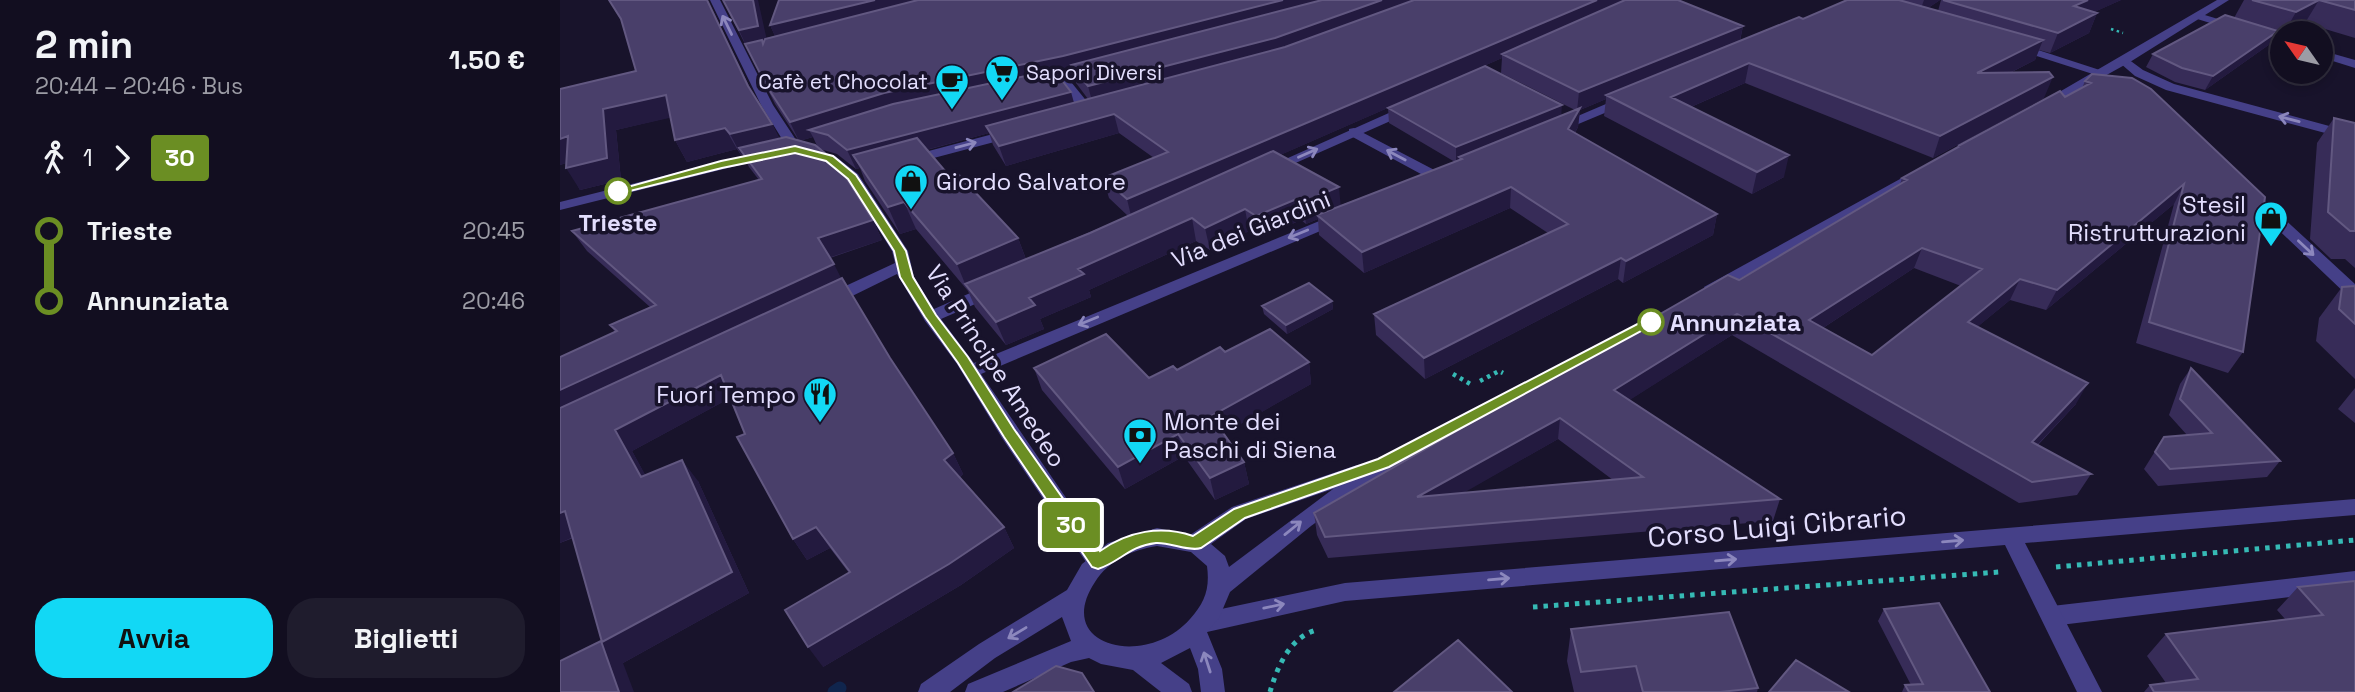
<!DOCTYPE html>
<html lang="it">
<head>
<meta charset="utf-8">
<style>
  body { margin:0; font-family:"Space Grotesk",sans-serif; background:#1f1c2d; color:#f1f3f6; height:100vh; display:flex; flex-direction:column; font-size:26px; white-space:nowrap }
  * { box-sizing:border-box; margin:0 }
  p { font-size:23px; color:#9c9ca5 }
  .icon { flex:none; width:38px; height:38px; fill:none; stroke:currentColor; stroke-width:2; stroke-linecap:round; stroke-linejoin:round }
  .map { position:relative; flex:1; overflow:hidden }
  .drawer { display:flex; flex-direction:column; background:#120e20; width:560px }
  .drawer>* { flex:none }
  .badge { padding:0 14px; border-radius:5px; font-size:24px; line-height:46px }
  .needle { width:46px; rotate:304deg }
  .controls { position:absolute; left:1710px; top:21px; display:grid; gap:14px }
  .controls a { display:grid; place-items:center; width:63px; height:63px; border-radius:50%; background:#120e20; box-shadow:0 4px 10px #0003,0 0 0 2px #312e3e; font-size:35px }
  .map>.badge { position:absolute; translate:-50% -50%; box-shadow:0 0 0 4px #fff }
  .legs { display:flex; align-items:center; gap:10px; height:77px; padding:0 35px; font-size:23px }
  .legs p { margin-inline-start:auto }
  .overview { display:flex; align-items:center; justify-content:space-between; height:119px; padding:0 35px }
  h1 { font-size:38px; font-weight:600; line-height:52px }
  .primary-button { display:flex; gap:14px; margin-top:auto; padding:14px 35px }
  .primary-button a { flex:1; height:80px; border-radius:28px; background:#12d8f5; color:#111; font-size:28px; font-weight:600; line-height:80px; text-align:center }
  .primary-button a+a { background:#1f1c2d; color:#f1f3f6 }
  ul { padding:0 35px; list-style:none }
  li { display:flex; align-items:center; gap:24px; height:70px; font-size:26px }
  li i { display:grid; place-items:center; width:10px; height:100%; margin:0 9px; background:currentColor }
  li i::after { content:''; width:18px; height:18px; margin:-9px; border:5px solid; border-radius:50%; background:#120e20 }
  li p { margin-inline-start:auto }
  li:first-child i { background:linear-gradient(#0000 50%,currentColor 0) }
  li:last-child i { background:linear-gradient(currentColor 50%,#0000 0) }
  main { display:flex; flex:1; min-height:0 }
  .map>svg:first-child { display:block }
  .lines { fill:none; stroke-linecap:round; stroke-linejoin:round }
  .stream { stroke:#10254d; stroke-width:13 }
  .path-far2 { stroke:#36bab5; stroke-width:2.5; stroke-dasharray:2.5 3.5; stroke-linecap:butt }
  .path-far1 { stroke:#36bab5; stroke-width:4.5; stroke-dasharray:3.5 4.5; stroke-linecap:butt }
  .path { stroke:#36bab5; stroke-width:5; stroke-dasharray:4.5 6; stroke-linecap:butt }
  .service { fill:#454088; fill-rule:evenodd }
  .pedestrian { fill:#454088; fill-rule:evenodd }
  .minor { fill:#454088; fill-rule:evenodd }
  .tertiary { fill:#454088; fill-rule:evenodd }
  .wall { fill:#372c58; fill-rule:evenodd }
  .shaded-wall { fill:#231a3f }
  .building { fill:#493f6a; stroke:#625881; stroke-width:2; fill-rule:evenodd }
  .oneway { stroke:#8c87bd }
  .line-1 { fill:#6b8e23; stroke:#fff; stroke-width:2 }
  .stop-1-dot { fill:#fff; stroke:#6b8e23; stroke-width:3.5 }
  .labels { text-anchor:middle; dominant-baseline:central; stroke-width:7; stroke-linejoin:round; paint-order:stroke }
  .far-poi-label { font-size:21px; fill:#e3defe; stroke:#18132b; text-anchor:start }
  .poi-label { font-size:24px; fill:#e3defe; stroke:#18132b; text-anchor:start }
  .stop-label { font-size:24px; font-weight:bold; fill:#e3defe; stroke:#18132b }
  .street-label { font-size:24px; fill:#e3defe; stroke:#18132b }
  .near-street-label { font-size:28px; fill:#e3defe; stroke:#18132b }
</style>
</head>
<body>
<main>
<section class="drawer">
<div class="overview"><div><h1>2 min</h1><p>20:44 – 20:46 · Bus</p></div><b>1.50 €</b></div>
<div class="legs"><svg class="icon" aria-label="walk" viewBox="0 0 24 24"><circle cx="13" cy="4" r="2"/><path d="M13 8l-2 6 4 7M11 14l-3 7M7 12l3-4h3l4 4"/></svg>1<svg class="icon" aria-label="forward" viewBox="0 0 24 24"><path d="M9 5l7 7-7 7"/></svg><b class="badge" style="background:#6b8e23;color:#fff">30</b></div>
<ul>
<li><i style="color:#6b8e23"></i><b>Trieste</b><p>20:45</p></li>
<li><i style="color:#6b8e23"></i><b>Annunziata</b><p>20:46</p></li>
</ul>
<div class="primary-button"><a>Avvia</a><a>Biglietti</a></div>
</section>
<div class="map">
<svg width="1795" height="692" viewBox="0 0 1795 692">
  <rect width="100%" height="100%" fill="#18132b"/>
  <g class="lines">
    <path class="stream" d="M274,692L280,688"/>
    <path class="path-far2" d="M1551,29L1563,33"/>
    <path class="path-far1" d="M893,374L912,385
      M920,381L939,371L943,373"/>
    <path class="path" d="M1496,567L1795,540
      M973,607L1439,572
      M710,692C717,668 729,638 756,630"/>
    <path class="service" d="M503,76L507,77L533,109V115H523L499,83V77Z
      M794,128L882,174L884,177L877,181L872,180L789,135V129Z
      M1795,571V589L1492,626L1484,623L1481,616L1484,609L1492,606Z"/>
    <path class="pedestrian" d="M537,67L543,71L541,74L503,84L497,80Z"/>
    <path class="minor" d="M150,0H160L213,105L240,146L275,156L298,174L348,251L354,277L374,309L426,286H438L440,290L438,294L381,319L414,363L774,215H784L786,218L784,221L421,374L546,556L549,562L546,568L538,571L530,568L442,438L397,364L365,321L337,274L276,304H264L262,300L264,296L335,263L332,251L288,180L265,162L230,152L201,105Z
      M1638,13L1722,38V45L1634,18L1633,16Z
      M1452,44H1460L1549,73L1539,76L1452,48Z
      M1760,50L1795,60V68L1760,57Z
      M1560,59H1568L1583,70L1614,84L1795,133V141L1606,90L1575,76L1560,63Z
      M1067,95L1073,99L1071,102L1004,130L999,131L992,127Z
      M849,104L853,105V111L713,173L708,174L701,170Z
      M452,129L457,130V136L351,164L344,160L346,157Z
      M207,150L212,151V157L0,210V202Z
      M1688,189L1693,190L1795,284V298L1789,297L1683,196L1681,193L1683,190Z
      M1795,499V515L1465,543L1542,692H1517L1445,545L785,601L647,632L639,629L635,622L639,615L647,612L785,583Z"/>
    <path class="tertiary" d="M1657,0H1669L1570,62L1487,108L1483,109L1477,105Z
      M1360,168L1367,172L1365,175L1158,291H1146L1144,287Z
      M1041,343L1050,349L1047,353L831,468L751,526L670,592L659,618L647,632L662,669L665,692H641L638,669L630,648L601,663L629,684L632,692H601L573,670L541,664L529,658L511,662L443,692H405L408,684L511,641L502,617L435,658L390,692H358L361,684L419,644L507,590L522,564L548,543L597,528L630,535L672,507L797,465L808,464ZM773,489L669,567L665,556L651,544L686,519ZM597,546L631,552L647,566C650,589 645,602 630,619C586,669 492,647 535,582C549,560 572,550 597,546Z"/>
  </g>
  <path class="wall" d="M49,0H148V1L190,88L212,124L219,138L239,141L215,104L163,0L206,38L215,36L210,25L1183,26L1180,41L1243,19L1287,0H1380L1368,8L1378,11L1381,0H1561L1534,12L1537,13L1529,33L1490,53L1479,50L1475,60L1450,73L1484,98L1373,158L1185,83L1131,107L1224,177L1192,194L1044,116L1046,99L1020,110L1018,127L1015,133L1157,214L1153,235L1063,283L1058,279L865,379L816,335L814,314L988,233L950,208L804,273L759,235L758,219L746,224L741,220L700,238L689,231L650,250L636,241L529,290L531,297L480,319L484,329L446,345L415,307L408,291L356,229L340,234L305,181L300,168L296,169L277,154L260,149L313,220L322,240L270,258L281,279L330,358L393,453L403,474L400,477L444,527L454,548L401,585L263,667L289,573L270,548L247,560L233,539L185,434L170,398L72,451L85,475L138,481L189,593L63,663L42,642L13,538L0,543V357L55,332L50,325L90,307L27,251L12,231L199,180L189,167L183,155H181L177,149L127,162L115,140L111,117L56,130L61,180L20,190L6,163L0,165V89L76,71L62,22ZM942,58L941,73L1015,110L1001,115L828,108L829,123L895,162L781,205L720,155ZM513,73L516,83L528,99L514,103L499,76ZM429,133L433,145L446,166L559,133L594,158L543,178L549,198L568,216L466,259L458,238L391,178L367,150ZM253,137L258,148L239,141Z
    M1684,0H1795V38L1745,23L1727,33H1722V35L1716,34L1710,44L1645,90L1615,82L1586,67L1593,54L1674,18Z
    M1525,81L1591,89L1683,352L1668,373L1576,343L1614,204L1486,310L1450,300L1417,327L1516,404L1478,445L1531,474L1517,495L1459,503L1172,335L1069,400L1220,499L1213,521L768,558L757,535L754,513L1179,280L1340,184L1342,178L1397,148L1398,146L1505,97L1522,88ZM1354,268L1401,286L1312,355L1263,328ZM998,439L1053,480L902,493Z
    M1774,118L1795,123V268L1785,259H1771L1750,239L1757,143Z
    M1795,286V379L1756,341L1759,318L1782,287Z
    M772,301L773,309L727,334L704,314L702,306Z
    M665,352L749,362L751,384L664,433L684,462L689,484L655,500L624,456L565,489L482,390L474,368L589,378L617,370Z
    M1631,368L1720,461L1707,477L1598,486L1584,469L1604,437L1627,435L1609,415L1620,384Z
    M1795,388V423L1778,409Z
    M1795,581V692H1584L1590,685L1606,683L1587,656L1606,634L1725,619L1717,610L1738,587Z
    M1324,609L1430,692H1342L1345,685H1351L1318,621Z
    M1011,629L1198,688L1197,692H1014L1007,661Z"/>
  <path class="shaded-wall" d="M193,0H198L208,45L188,50L179,30Z
    M315,0H390L218,43L210,25Z
    M723,0H790L511,65L513,73L508,74L331,111L249,130L253,137L239,141L230,122L324,93Z
    M822,0H869L717,55L533,105L528,86Z
    M1037,0H1074L942,54V58L572,220L567,199Z
    M1364,0H1380L1359,14Z
    M1528,0H1561L1506,25L1514,6Z
    M1759,0L1745,23L1727,33H1724L1736,12Z
    M1537,13L1529,33L1490,53L1498,33Z
    M1183,26L1179,44L1046,95V99L1020,110L1018,127L1006,148L1008,129L1017,111L1019,92Z
    M1718,31L1710,44L1645,90L1653,76Z
    M1483,40L1475,60L1410,93L1417,73Z
    M1189,63L1185,83L1108,117L1111,97Z
    M1493,77L1484,98L1373,158L1380,136Z
    M511,92L516,110L426,126L429,133L302,167L293,155L300,168L296,169L287,150Z
    M106,95L118,116L56,130L61,180L20,190L6,168L43,109Z
    M1002,105L1001,119L899,157V161L896,162V147Z
    M554,114L559,133L446,166L439,146Z
    M212,124L223,145L179,148L183,155H181L170,134Z
    M165,128L177,149L127,162L115,140Z
    M8,136L22,158L0,165V139Z
    M1229,155L1224,177L1192,194L1197,172Z
    M1624,184L1614,204L1486,310L1497,290Z
    M779,187L781,209L757,215L758,219L746,224L743,202Z
    M951,187L950,208L804,273L802,252Z
    M739,198L741,220L700,238L696,216Z
    M344,202L356,229L340,234L328,207Z
    M685,209L689,231L650,250L645,228Z
    M1157,214L1153,235L1063,283L1066,261Z
    M632,218L636,241L529,290L531,297L480,319L484,329L446,345L436,322L469,298L518,269Z
    M313,220L322,240L268,258L258,238Z
    M458,238L468,265L405,284L408,291L397,264Z
    M1362,248L1354,268L1243,341L1249,320Z
    M1061,258L1058,279L865,379L864,358Z
    M274,264L284,284L0,419V390Z
    M1460,279L1450,300L1398,343L1408,322Z
    M772,301L773,309L727,334L726,325Z
    M1177,314L1172,335L1051,412L1054,390Z
    M749,362L751,384L656,438L651,416Z
    M161,375L174,396L72,451L98,498L81,477L55,430Z
    M1528,383L1516,404L1460,463L1472,442Z
    M1000,418L998,439L858,519L857,497Z
    M618,434L624,456L565,489L558,467Z
    M393,453L403,474L394,481L384,460Z
    M122,460L138,481L189,593L63,663L74,692H59L41,641L42,642Z
    M684,462L689,484L655,500L650,478Z
    M5,511L24,532L0,543V513Z
    M256,527L270,548L247,560L233,539Z
    M444,527L454,548L401,585L263,667L248,647Z"/>
  <path class="building" d="M49,0H147L188,86L212,124L170,134L165,128L115,140L106,95L43,109L47,158L6,168L8,136L0,139V89L76,71L61,19Z
    M163,0H193L198,26L179,30Z
    M219,0H315L210,25Z
    M358,0H723L503,56L324,93L230,122L206,85L185,44L202,40L203,44L205,39Z
    M762,0H822L715,38L528,86L511,65Z
    M854,0H1037L567,199L543,178L608,152L554,114L439,146L426,126L725,47Z
    M1065,0H1118L1183,26L1019,92L942,54Z
    M1287,0H1339L1483,40L1417,73L1489,72L1493,77L1380,136L1189,63L1111,97L1229,155L1197,172L1046,95L1239,17L1243,19Z
    M1383,0H1528L1514,6L1537,13L1498,33Z
    M1692,0H1795V10L1759,0L1736,12Z
    M1665,15L1718,31L1653,76L1622,68L1593,54Z
    M925,66L1002,105L896,147L828,108Z
    M494,70L511,92L287,150L268,135L249,130L333,104Z
    M1532,74L1572,78L1591,89L1705,197L1683,352L1589,322L1624,184L1497,290L1460,279L1408,322L1528,383L1472,442L1531,474L1472,482L1177,314L1054,390L1220,499L765,537L754,513L1168,275L1179,280L1347,180L1342,178L1400,146H1398L1500,91L1505,97L1531,83L1525,81ZM1362,248L1422,269L1312,355L1249,320ZM1000,418L1083,477L857,497Z
    M1020,108L1008,129L1157,214L1066,261L1061,258L864,358L814,314L1008,224L951,187L802,252L757,215L902,159L899,157Z
    M1774,118L1795,123V231H1790L1768,212Z
    M226,137L255,145L277,163L313,220L258,238L274,264L0,390V357L57,331L50,325L96,305L12,231L202,179L179,148Z
    M357,138L391,178L399,175L458,238L397,264L344,202L328,207L293,155Z
    M713,151L779,187L743,202L739,198L696,216L685,209L645,228L632,218L518,269L524,274L469,298L475,305L436,322L405,284L530,233Z
    M282,278L330,358L393,453L384,460L444,527L389,564L248,647L225,610L290,572L256,527L233,539L177,437L185,434L161,375L55,430L81,477L122,460L172,572L42,642L5,511L0,513V408Z
    M749,283L772,301L726,325L702,306Z
    M1795,286V324L1779,309L1782,287Z
    M710,329L749,362L651,416L684,462L650,478L618,434L558,467L474,368L546,334L589,378L613,366L617,370L660,347L665,352Z
    M1631,368L1720,461L1610,469L1595,452L1604,437L1652,433L1620,399Z
    M1795,581V692H1594L1590,685L1638,679L1606,634L1763,615L1738,587Z
    M1379,603L1430,692H1349L1345,685L1363,684L1324,609Z
    M1169,612L1198,688L1160,692H1083L1076,666L1021,672L1011,629Z
    M898,640L952,692H834Z
    M41,641L59,692H0V661Z
    M1236,660L1289,692H1209Z
    M496,666L522,673L534,692H453Z"/>
  <defs><path id="oneway-shaft" d="M-6 0H5M1.5-3L5.5 0L1.5 3" fill="none" stroke-width="1.6" stroke-linecap="round" stroke-linejoin="round" transform="scale(1.75)"/></defs>
  <g class="oneway">
    <use href="#oneway-shaft" transform="translate(167 25) rotate(-116)"/>
    <use href="#oneway-shaft" transform="translate(1729 119) rotate(-165)"/>
    <use href="#oneway-shaft" transform="translate(406 145) rotate(-15)"/>
    <use href="#oneway-shaft" transform="translate(748 153) rotate(-24)"/>
    <use href="#oneway-shaft" transform="translate(836 155) rotate(-152)"/>
    <use href="#oneway-shaft" transform="translate(738 234) rotate(158)"/>
    <use href="#oneway-shaft" transform="translate(1746 248) rotate(43)"/>
    <use href="#oneway-shaft" transform="translate(528 321) rotate(158)"/>
    <use href="#oneway-shaft" transform="translate(733 528) rotate(-39)"/>
    <use href="#oneway-shaft" transform="translate(1393 541) rotate(-5)"/>
    <use href="#oneway-shaft" transform="translate(1166 560) rotate(-5)"/>
    <use href="#oneway-shaft" transform="translate(939 579) rotate(-5)"/>
    <use href="#oneway-shaft" transform="translate(714 606) rotate(-12)"/>
    <use href="#oneway-shaft" transform="translate(457 633) rotate(149)"/>
    <use href="#oneway-shaft" transform="translate(647 662) rotate(-108)"/>
  </g>
  <path class="line-1" d="M235,146L273,156L296,175L346,251L353,277L376,315L408,357L454,429L540,551C568,531 601,525 633,536L674,509L818,459L1087,319H1096L1098,322L829,467L685,518L641,548C629,552 610,542 596,543C569,546 560,562 538,569L532,567L444,437L398,363L365,317L340,277L334,251L288,179L266,161L235,153L162,168L58,194L53,191L161,161Z"/>
  <defs>
    <g id="supermarket-pin" transform="scale(1.75)"><path d="M0 17L-7.5 6A9.5 9.5 0 1 1 7.5 6Z" fill="#12d8f5" stroke="#18132b"/><path d="M-6-5.5h2.5l.6 2H6L4.5 2H-2.5L-4.4-4H-6ZM-1.5 3.2a1.3 1.3 0 1 0 .1 0ZM3 3.2a1.3 1.3 0 1 0 .1 0Z" fill="#111"/></g>
    <g id="cafe-pin" transform="scale(1.75)"><path d="M0 17L-7.5 6A9.5 9.5 0 1 1 7.5 6Z" fill="#12d8f5" stroke="#18132b"/><path d="M-5.5-4.5H6V0H3Q3 3.5 0 3.5H-2.5Q-5.5 3.5-5.5 0ZM3-3.2v2h1.7v-2ZM-6 4.5H4V6H-6Z" fill="#111"/></g>
    <g id="shop-pin" transform="scale(1.75)"><path d="M0 17L-7.5 6A9.5 9.5 0 1 1 7.5 6Z" fill="#12d8f5" stroke="#18132b"/><path d="M-5-2.5h2.3a2.7 3.5 0 0 1 5.4 0H5L5.5 6h-11ZM-1.5-2.5h3a1.5 2.3 0 0 0-3 0Z" fill="#111"/></g>
    <g id="restaurant-pin" transform="scale(1.75)"><path d="M0 17L-7.5 6A9.5 9.5 0 1 1 7.5 6Z" fill="#12d8f5" stroke="#18132b"/><path d="M-5-6h1v4h1v-4h1v4h1v-4h1v5L-1.5 .5V6h-2V.5L-5-1ZM5-6V6H3V1.5H1.5Q1.5-4 5-6Z" fill="#111"/></g>
    <g id="bank-pin" transform="scale(1.75)"><path d="M0 17L-7.5 6A9.5 9.5 0 1 1 7.5 6Z" fill="#12d8f5" stroke="#18132b"/><path d="M-6-4H6V4H-6ZM0-2.3a2.3 2.3 0 1 0 0 4.6a2.3 2.3 0 1 0 0-4.6Z" fill="#111"/></g>
  </defs>
  <g fill-rule="evenodd">
    <use href="#supermarket-pin" x="442" y="72"/>
    <use href="#cafe-pin" x="392" y="81"/>
    <use href="#shop-pin" x="351" y="181"/>
    <use href="#shop-pin" x="1711" y="218"/>
    <use href="#restaurant-pin" x="260" y="394"/>
    <use href="#bank-pin" x="580" y="435"/>
  </g>
  <g class="stop-1-dot">
    <circle cx="58" cy="191" r="12"/>
    <circle cx="1091" cy="322" r="12"/>
  </g>
  <g class="labels">
    <g class="far-poi-label">
      <text x="466" y="72">Sapori Diversi</text>
      <text x="368" y="81" text-anchor="end">Cafè et Chocolat</text>
    </g>
    <g class="poi-label">
      <text x="376" y="181">Giordo Salvatore</text>
      <text x="1686" y="204" text-anchor="end">Stesil<tspan x="1686" dy="28">Ristrutturazioni</tspan></text>
      <text x="236" y="394" text-anchor="end">Fuori Tempo</text>
      <text x="604" y="421">Monte dei<tspan x="604" dy="28">Paschi di Siena</tspan></text>
    </g>
    <g class="stop-label">
      <text x="58" y="222">Trieste</text>
      <text x="1110" y="322" text-anchor="start">Annunziata</text>
    </g>
    <g class="street-label">
      <text transform="translate(691 229) rotate(-22)">Via dei Giardini</text>
      <text transform="translate(436 366) rotate(57)">Via Principe Amedeo</text>
    </g>
    <g class="near-street-label">
      <text transform="translate(1217 526) rotate(-5)">Corso Luigi Cibrario</text>
    </g>
  </g>
</svg>
<div class="controls">
<a><svg class="needle" viewBox="-14 -14 28 28"><path d="M0-13l5 13h-10z" fill="#e53935"/><path d="M0 13l5-13h-10z" fill="#9c9ca5"/></svg></a>
</div>
<b class="badge" style="left:511px;top:525px;background:#6b8e23;color:#fff">30</b>
</div>
</main>
</body>
</html>
